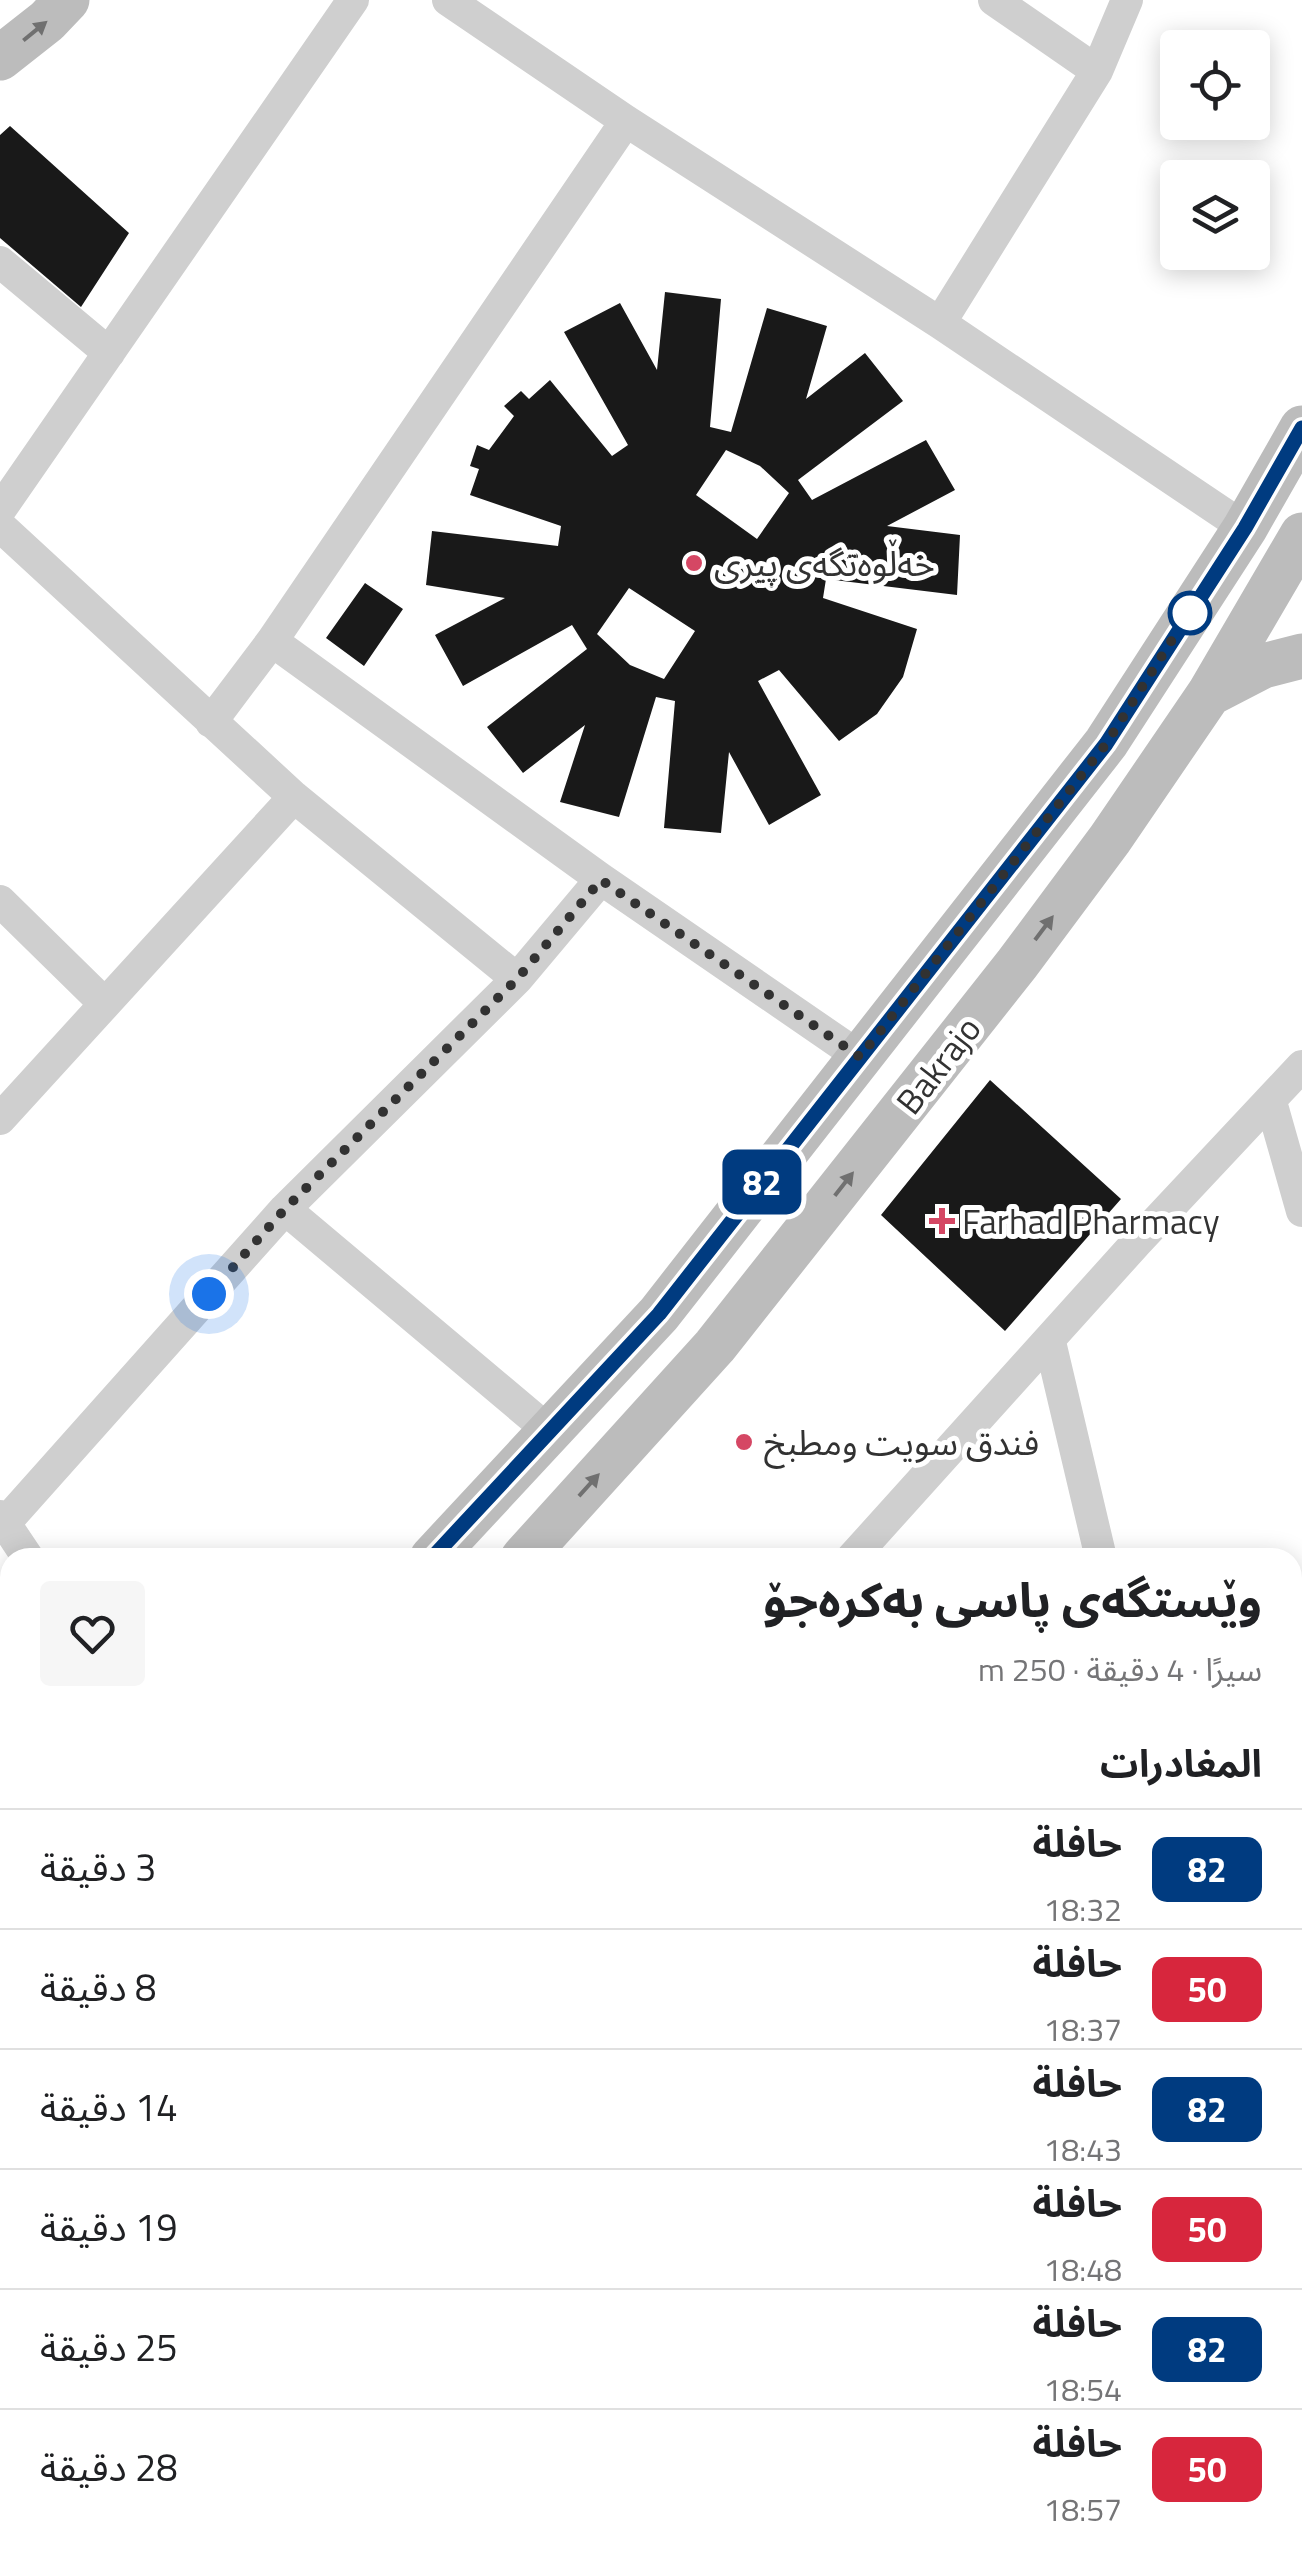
<!DOCTYPE html>
<html lang="ar">
<head>
<meta charset="utf-8">
<style>
  body { margin:0; font-family:"Titillium Web","Noto Sans Arabic",sans-serif; background:#f6f6f6; color:#202124; direction:rtl; height:100vh; display:flex; flex-direction:column; font-size:38px; white-space:nowrap }
  * { box-sizing:border-box; margin:0 }
  p { font-size:32px; color:#757577 }
  .icon { flex:none; width:55px; height:55px; fill:none; stroke:currentColor; stroke-width:2; stroke-linecap:round; stroke-linejoin:round }
  .map { position:relative; flex:1; overflow:hidden; direction:ltr }
  .side { position:absolute; left:0px; top:1548px; width:1302px; height:1002px; display:flex; flex-direction:column; background:#fff; border-radius:30px 30px 0 0; box-shadow:0 5px 25px #0003; direction:rtl }
  .side>* { flex:none }
  .badge { padding:0 20px; border-radius:15px; font-size:35px; line-height:65px }
  .buttons { position:absolute; left:1160px; top:30px; display:grid; gap:20px }
  .buttons a { display:grid; place-items:center; width:110px; height:110px; border-radius:10px; background:#fff; box-shadow:0 5px 25px #0003; font-size:50px }
  .you { position:absolute; width:50px; height:50px; margin:-25px; border:8px solid #fff; border-radius:50%; background:#1a73e8; box-shadow:0 0 0 15px #1a73e833 }
  .map>.badge { position:absolute; translate:-50% -50%; box-shadow:0 0 0 5px #fff }
  h2 { padding:0 40px; font-size:38px; line-height:90px }
  .round { display:grid; place-items:center; flex:none; width:105px; height:105px; border-radius:10px; background:#f6f6f6 }
  .head { display:flex; align-items:center; justify-content:space-between; height:170px; padding:0 40px }
  h1 { font-size:48px; font-weight:700; line-height:75px }
  ul { padding:0; list-style:none }
  li { display:flex; align-items:center; gap:30px; height:120px; padding:0 40px; border-top:2px solid #e0e0e0 }
  li div { flex:1 }
  li b { display:block; font-size:38px }
  li em { font-style:normal }
  li .badge { min-width:110px; font-weight:700; text-align:center }
  .map>svg:first-child { display:block }
  .green { fill:#e6eade }
  .building { fill:#191919; fill-rule:evenodd }
  .lines { fill:none; stroke-linecap:round; stroke-linejoin:round }
  .minor { stroke:#cfcfcf; stroke-width:32 }
  .tertiary { stroke:#cfcfcf; stroke-width:40 }
  .secondary { stroke:#bcbcbc; stroke-width:45 }
  .oneway { fill:#707070 }
  .line-casing { stroke:#fff; stroke-width:22 }
  .line { stroke:#003b80; stroke-width:15 }
  .walk { stroke:#323232; stroke-width:10; stroke-dasharray:0 18 }
  .poi-dot { fill:#d54764; stroke:#fff; stroke-width:4 }
  .stop-dot { fill:#fff; stroke:#003b80; stroke-width:5 }
  .labels { text-anchor:middle; dominant-baseline:central; stroke-width:10; stroke-linejoin:round; paint-order:stroke }
  .poi-label { font-size:35px; fill:#323232; stroke:#fff; text-anchor:start }
  .street-label { font-size:35px; fill:#323232; stroke:#fff }
</style>
</head>
<body>
<div class="map">
<svg width="1302" height="2549" viewBox="0 0 1302 2549">
  <rect width="100%" height="100%" fill="#fff"/>
  <path class="green" d="M0,1583L10,1600V1933L0,1934Z"/>
  <path class="building" d="M10,126L129,233L81,307L0,238V135Z
    M665,292L721,299L710,427L731,432L767,308L827,326L806,399L865,353L903,401L798,480L812,500L926,440L955,490L887,526L960,535L957,595L826,579L823,598L917,629L903,677L877,714L839,741L779,670L758,681L821,795L769,825L729,752L721,833L664,828L675,701L656,697L619,817L560,802L585,725L523,773L487,727L587,649L572,625L463,686L435,635L505,598L426,585L432,531L558,546L561,526L470,495L479,469L470,466L477,445L489,450L514,416L504,406L521,391L529,399L550,380L612,456L628,445L564,332L620,303L657,370ZM726,450L760,466L789,493L757,539L696,495ZM629,588L695,631L664,679L630,665L597,634Z
    M365,583L403,609L364,666L326,638Z
    M990,1080L1121,1199L1005,1331L881,1215Z"/>
  <g class="lines">
    <path class="minor" d="M448,0L626,121L940,323L1245,528
      M994,0L1097,71
      M0,262L109,353
      M940,323L1097,71L1127,0
      M0,510L353,0
      M0,526L294,797L517,979
      M272,641L601,879L860,1057
      M211,722L272,641L626,121
      M0,901L105,1004
      M1271,1102L1302,1211
      M0,1119L294,797
      M285,1209L549,1431
      M1050,1342L1101,1558
      M0,1516L28,1558
      M5,1523L285,1209L517,979L601,879
      M852,1558L1137,1242L1302,1066
      M1292,2034L1302,2037
      M1292,2369L1302,2372
      M286,2540L293,2549
      M545,2540L553,2549
      M866,2540L872,2549
      M1221,2540L1236,2549
      M198,2549L210,2540
      M697,2549L708,2540"/>
    <path class="tertiary" d="M0,2542L5,2549"/>
    <path class="secondary" d="M0,58L47,21L67,0
      M1209,694L1263,666L1302,656
      M432,1558L659,1314L1106,743L1245,528L1302,428
      M523,1558L715,1346L1017,964L1110,839L1209,694L1302,535
      M0,1970L10,1969
      M0,2024L10,2012
      M0,2140L10,2128"/>
  </g>
  <defs><path id="oneway-solid" d="M-6-.8H1V-3.2L6.5 0L1 3.2V.8H-6Z" transform="scale(2.5)"/></defs>
  <g class="oneway">
    <use href="#oneway-solid" transform="translate(35 31) rotate(-39)"/>
    <use href="#oneway-solid" transform="translate(1044 928) rotate(-53)"/>
    <use href="#oneway-solid" transform="translate(844 1184) rotate(-52)"/>
    <use href="#oneway-solid" transform="translate(589 1485) rotate(-48)"/>
  </g>
  <g class="lines">
    <g class="line-casing">
      <path id="line" d="M432,1558L659,1314L1106,744L1245,528L1302,428"/>
    </g>
    <use href="#line" class="line"/>
    <path class="walk" d="M209,1294L285,1209L517,979L601,880L860,1057L1106,744L1191,610L1190,613"/>
  </g>
  <g class="poi-dot">
    <circle cx="694" cy="563" r="10"/>
    <path d="M937 1206h10v10h10v10h-10v10h-10v-10h-10v-10h10z"/>
    <circle cx="744" cy="1442" r="10"/>
  </g>
  <circle class="stop-dot" cx="1190" cy="613" r="20"/>
  <g class="labels">
    <g class="poi-label">
      <text x="714" y="563">خەڵوەتگەی پیری</text>
      <text x="962" y="1221">Farhad Pharmacy</text>
      <text x="764" y="1442">فندق سويت ومطبخ</text>
    </g>
    <g class="street-label">
      <text transform="translate(938 1065) rotate(-52)">Bakrajo</text>
    </g>
  </g>
</svg>
<div class="buttons">
<a><svg class="icon" aria-label="locate" viewBox="0 0 24 24"><circle cx="12" cy="12" r="6"/><path d="M12 2v4M12 18v4M2 12h4M18 12h4"/></svg></a>
<a><svg class="icon" aria-label="layers" viewBox="0 0 24 24"><path d="M12 4l9 5-9 5-9-5zM3 14l9 5 9-5"/></svg></a>
</div>
<div class="you" style="left:209px;top:1294px"></div>
<b class="badge" style="left:762px;top:1182px;background:#003b80;color:#fff">82</b>
<section class="side">
<div class="head"><div><h1>وێستگەی پاسی بەکرەجۆ</h1><p>سيرًا · 4 دقيقة · 250 m</p></div><a class="round"><svg class="icon" aria-label="heart" viewBox="0 0 24 24"><path d="M12 20l-8-8c-3-5 5-10 8-4 3-6 11-1 8 4z"/></svg></a></div>
<h2>المغادرات</h2>
<ul>
<li><span class="badge" style="background:#003b80;color:#fff">82</span><div><b>حافلة</b><p>18:32</p></div><em>3 دقيقة</em></li>
<li><span class="badge" style="background:#d7263d;color:#fff">50</span><div><b>حافلة</b><p>18:37</p></div><em>8 دقيقة</em></li>
<li><span class="badge" style="background:#003b80;color:#fff">82</span><div><b>حافلة</b><p>18:43</p></div><em>14 دقيقة</em></li>
<li><span class="badge" style="background:#d7263d;color:#fff">50</span><div><b>حافلة</b><p>18:48</p></div><em>19 دقيقة</em></li>
<li><span class="badge" style="background:#003b80;color:#fff">82</span><div><b>حافلة</b><p>18:54</p></div><em>25 دقيقة</em></li>
<li><span class="badge" style="background:#d7263d;color:#fff">50</span><div><b>حافلة</b><p>18:57</p></div><em>28 دقيقة</em></li>
</ul>
</section>
</div>
</body>
</html>
